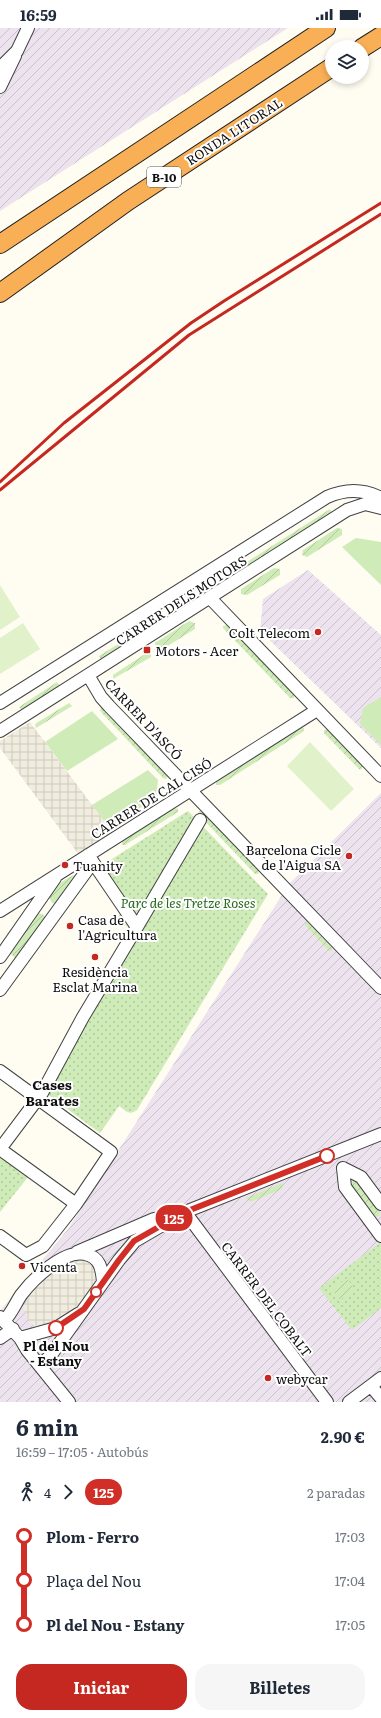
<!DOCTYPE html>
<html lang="es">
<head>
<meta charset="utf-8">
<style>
  body { margin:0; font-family:Literata,serif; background:#f6f6f7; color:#1f2937; height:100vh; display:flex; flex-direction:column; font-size:15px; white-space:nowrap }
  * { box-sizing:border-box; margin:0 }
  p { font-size:13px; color:#747a83 }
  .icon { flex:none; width:22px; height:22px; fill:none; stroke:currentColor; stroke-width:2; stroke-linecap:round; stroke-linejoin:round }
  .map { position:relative; height:1374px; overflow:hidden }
  .panel { display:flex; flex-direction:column; background:#fff; flex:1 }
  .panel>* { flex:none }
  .badge { padding:0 8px; border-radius:13px; font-size:14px; line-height:26px }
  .buttons { position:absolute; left:325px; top:12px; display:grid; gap:8px }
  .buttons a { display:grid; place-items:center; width:44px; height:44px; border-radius:50%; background:#fff; box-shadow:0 2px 6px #0003; font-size:20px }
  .map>.badge { position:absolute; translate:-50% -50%; box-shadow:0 0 0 2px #fff }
  .legs { display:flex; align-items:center; gap:6px; height:44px; padding:0 16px; font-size:13px }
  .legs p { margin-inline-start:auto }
  .headline { display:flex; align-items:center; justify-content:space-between; height:68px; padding:0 16px }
  h1 { font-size:22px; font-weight:700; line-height:30px }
  .button { display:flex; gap:8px; margin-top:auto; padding:8px 16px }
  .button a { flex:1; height:46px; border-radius:16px; background:#c42821; color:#fff; font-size:16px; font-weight:700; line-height:46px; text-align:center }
  .button a+a { background:#f6f6f7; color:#1f2937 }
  ul { padding:0 16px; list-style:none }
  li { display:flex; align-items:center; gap:14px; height:44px; font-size:15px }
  li i { display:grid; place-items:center; width:6px; height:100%; margin:0 5px; background:currentColor }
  li i::after { content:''; width:10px; height:10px; margin:-5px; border:3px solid; border-radius:50%; background:#fff }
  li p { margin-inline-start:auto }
  li:first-child i { background:linear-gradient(#0000 50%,currentColor 0) }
  li:last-child i { background:linear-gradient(currentColor 50%,#0000 0) }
  .status { display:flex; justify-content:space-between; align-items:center; height:28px; padding:0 20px; background:#fff; direction:ltr }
  .status svg { height:11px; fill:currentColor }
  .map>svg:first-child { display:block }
  .industrial { fill:url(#industrial-furrows) }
  .grass { fill:#ceebb8 }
  .park { fill:url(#park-dots) }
  .garden { fill:url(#garden-furrows) }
  .pitch { fill:#e1f2ca }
  .plaza { fill:url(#plaza-grid) }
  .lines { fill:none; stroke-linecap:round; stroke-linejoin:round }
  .minor-casing { stroke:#424242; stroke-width:14 }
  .highway-casing { stroke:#202020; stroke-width:20 }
  .minor { stroke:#fff; stroke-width:12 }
  .highway { stroke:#f9af55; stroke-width:18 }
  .rail { stroke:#c42821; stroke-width:3 }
  .line-1-casing { stroke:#fff; stroke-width:9 }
  .line-1 { stroke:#d02e26; stroke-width:6 }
  .poi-dot { fill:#c42821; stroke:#fff; stroke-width:1.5 }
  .stop-1-dot { fill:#fff; stroke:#d02e26; stroke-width:2 }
  .labels { text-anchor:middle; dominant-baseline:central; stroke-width:4; stroke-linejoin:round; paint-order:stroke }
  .shield { fill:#fff; stroke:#575757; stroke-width:1 }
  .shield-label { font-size:12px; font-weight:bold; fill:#0f0f0f }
  .street-label { font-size:13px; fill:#0f0f0f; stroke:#fff }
  .poi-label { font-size:13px; fill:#0f0f0f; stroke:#fff; text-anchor:start }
  .park-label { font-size:13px; font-style:italic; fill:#25691c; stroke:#fff }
  .stop-label { font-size:13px; font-weight:bold; fill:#0f0f0f; stroke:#fff }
  .neighbourhood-label { font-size:14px; font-weight:bold; fill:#0f0f0f; stroke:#fff }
</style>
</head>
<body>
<div class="status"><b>16:59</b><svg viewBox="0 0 49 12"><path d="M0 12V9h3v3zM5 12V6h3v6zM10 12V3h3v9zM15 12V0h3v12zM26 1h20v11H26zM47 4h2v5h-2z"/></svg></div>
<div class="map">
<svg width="381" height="1374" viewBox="0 0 381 1374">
  <defs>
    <pattern id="industrial-furrows" width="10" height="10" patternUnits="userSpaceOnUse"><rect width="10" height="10" fill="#ede3ee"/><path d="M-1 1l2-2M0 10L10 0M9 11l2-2" fill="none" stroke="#cac2cb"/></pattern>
    <pattern id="park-dots" width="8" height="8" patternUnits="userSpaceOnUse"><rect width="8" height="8" fill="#ceebb8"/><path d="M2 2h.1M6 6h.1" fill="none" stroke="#b0c89d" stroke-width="1.8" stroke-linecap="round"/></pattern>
    <pattern id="garden-furrows" width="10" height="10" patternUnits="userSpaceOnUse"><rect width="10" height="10" fill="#ceebb8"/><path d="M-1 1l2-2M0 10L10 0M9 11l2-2" fill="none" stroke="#b0c89d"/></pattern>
    <pattern id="plaza-grid" width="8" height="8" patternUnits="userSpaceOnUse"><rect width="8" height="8" fill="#f0eddf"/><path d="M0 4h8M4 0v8" fill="none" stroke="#cdcabe"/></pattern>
  </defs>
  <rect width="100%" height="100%" fill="#fffdf1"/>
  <path class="industrial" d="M0,0H288L0,183Z
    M308,542L381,607V720L260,603L263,571Z
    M381,765V1374H0V1283L68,1201L289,856Z"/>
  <path class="grass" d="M356,510L381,514V557L342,519Z
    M381,669V717L360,696L363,680Z
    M92,683L118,711L67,743L45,714Z
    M148,742L158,752L156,770L109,800L92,777Z"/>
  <path class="park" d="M188,783L268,866L137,1082C129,1088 126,1083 119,1078L100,1105L39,1060L131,901L117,891L123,880L103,839L112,831Z
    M0,1121L32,1144L0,1184Z
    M381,1214V1280L352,1302L319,1260Z"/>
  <path class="garden" d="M330,481L332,485L227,552L225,548Z
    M337,500L342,501V507L307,529L302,527L303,522Z
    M274,540L280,541V547L247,567L241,566V561Z
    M185,574L187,577L101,632L99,628Z
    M189,593L195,595V601L161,622L155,621V615Z
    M227,597L295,667L294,670H290L223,600V598Z
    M148,624L151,625V629L113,651V647Z
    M57,654L60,658L22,682L19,679Z
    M69,675L72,678L36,700L35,696Z
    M101,680H104L168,747L167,750L164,751L100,683Z
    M302,700H304V703L220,757H216V753Z
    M327,701L363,739L360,742L324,705V702Z
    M175,780L178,781V784L125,817H122V813Z
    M199,783H202L259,843L258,846H255L198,786Z
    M78,846L57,876L52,875L49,869C53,859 68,848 78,846Z
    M39,885L44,887L46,891L16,931L9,924L35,887Z
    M306,894H308L332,920V923H329L305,897Z
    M353,1153H356L380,1182V1187L374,1190L350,1161Z
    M283,1155L282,1161L250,1174L246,1170Z
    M347,1250L355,1261L340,1272L332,1261Z"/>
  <path class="pitch" d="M0,557L20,589L0,602Z
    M23,595L40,621L0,646V610Z
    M310,714L354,761L331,783L287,738Z"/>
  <path class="plaza" d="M30,694L113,805L79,827L0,720V713Z
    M84,1231L94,1235L98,1248L85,1271L75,1280L57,1291L39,1297H33L28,1292L23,1279L33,1262L57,1241Z"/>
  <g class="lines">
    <g class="minor-casing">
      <path id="minor" d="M0,40L17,23L28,0
        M0,59L15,28
        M210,570L381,748
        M88,647L101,669L109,678L381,960
        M0,675L327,469C345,461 364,461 381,470
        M0,703L347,482L365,476L381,480
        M0,883L317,682
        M137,899L200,792
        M0,929L55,850
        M0,962L93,834
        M0,1043L111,1124L76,1176L43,1218L26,1227L0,1208
        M343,1140L345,1159L381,1208
        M343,1140L361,1149L381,1176
        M76,1176L0,1121L42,1065L83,989L137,899L88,827
        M185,1184L327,1374
        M77,1224L154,1191L172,1187
        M0,1289L20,1310L27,1322L69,1374
        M4,1293C12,1285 15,1276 21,1267C33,1251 64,1221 85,1226C100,1229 102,1241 103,1254
        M0,1310L13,1301
        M20,1310L56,1300L78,1286
        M41,1337L51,1327L119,1232L135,1213L185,1184L381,1106
        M371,1358L381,1370
        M349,1374L381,1350"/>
    </g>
    <g class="highway-casing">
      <path id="highway" d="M362,20L381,8
        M0,216L326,0
        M0,265L128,173L332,39"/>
    </g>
    <use href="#minor" class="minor"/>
    <use href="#highway" class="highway"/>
    <path class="rail" d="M0,454L64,395L191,295L224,273L381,175
      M0,462L189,307L381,186"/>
  </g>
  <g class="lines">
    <g class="line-1-casing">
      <path id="line-1" d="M56,1300L84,1281L119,1232L134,1213L185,1184L327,1128"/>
    </g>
    <use href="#line-1" class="line-1"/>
  </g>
  <g class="poi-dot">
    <circle cx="318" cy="604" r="4"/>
    <rect x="143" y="618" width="8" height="8" rx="2"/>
    <circle cx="349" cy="828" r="4"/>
    <circle cx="65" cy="837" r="4"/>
    <circle cx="70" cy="898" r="4"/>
    <circle cx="95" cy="929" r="4"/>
    <circle cx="22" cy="1238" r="4"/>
    <circle cx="268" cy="1350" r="4"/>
  </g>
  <g class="stop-1-dot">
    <circle cx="327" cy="1128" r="7"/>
    <circle cx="96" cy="1264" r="5"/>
    <circle cx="56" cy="1300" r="7"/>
  </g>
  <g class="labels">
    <rect class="shield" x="147" y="139" width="34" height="20" rx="3"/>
    <g class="shield-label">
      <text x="164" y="149">B-10</text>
    </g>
    <g class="street-label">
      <text transform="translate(234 103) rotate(-33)">RONDA LITORAL</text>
      <text transform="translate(181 572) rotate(-33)">CARRER DELS MOTORS</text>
      <text transform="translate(144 691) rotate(47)">CARRER D'ASCÓ</text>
      <text transform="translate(151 770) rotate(-32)">CARRER DE CAL CISÓ</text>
      <text transform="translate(267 1271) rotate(53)">CARRER DEL COBALT</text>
    </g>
    <g class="poi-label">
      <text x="310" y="604" text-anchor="end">Colt Telecom</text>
      <text x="155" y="622">Motors - Acer</text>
      <text x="341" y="821" text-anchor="end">Barcelona Cicle<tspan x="341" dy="15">de l'Aigua SA</tspan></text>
      <text x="73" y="837">Tuanity</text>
      <text x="78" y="891">Casa de<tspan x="78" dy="15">l'Agricultura</tspan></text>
      <text x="95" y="943" text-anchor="middle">Residència<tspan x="95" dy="15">Esclat Marina</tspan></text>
      <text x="30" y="1238">Vicenta</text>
      <text x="276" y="1350">webycar</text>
    </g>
    <g class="park-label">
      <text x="188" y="874">Parc de les Tretze Roses</text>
    </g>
    <g class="stop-label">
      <text x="56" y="1317">Pl del Nou<tspan x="56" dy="15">- Estany</tspan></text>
    </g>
    <g class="neighbourhood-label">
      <text x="52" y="1056">Cases<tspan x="52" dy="16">Barates</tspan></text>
    </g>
  </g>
</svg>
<div class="buttons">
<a><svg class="icon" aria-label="layers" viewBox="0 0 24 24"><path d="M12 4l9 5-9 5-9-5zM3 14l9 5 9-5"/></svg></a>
</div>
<b class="badge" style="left:174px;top:1190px;background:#d02e26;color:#fff">125</b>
</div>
<section class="panel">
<div class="headline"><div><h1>6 min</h1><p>16:59 – 17:05 · Autobús</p></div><b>2.90 €</b></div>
<div class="legs"><svg class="icon" aria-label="walk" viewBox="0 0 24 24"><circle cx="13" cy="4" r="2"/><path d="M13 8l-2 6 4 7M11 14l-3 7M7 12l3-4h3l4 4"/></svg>4<svg class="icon" aria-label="forward" viewBox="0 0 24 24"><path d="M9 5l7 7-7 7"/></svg><b class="badge" style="background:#d02e26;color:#fff">125</b><p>2 paradas</p></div>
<ul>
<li><i style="color:#d02e26"></i><b>Plom - Ferro</b><p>17:03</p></li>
<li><i style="color:#d02e26"></i><span>Plaça del Nou</span><p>17:04</p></li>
<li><i style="color:#d02e26"></i><b>Pl del Nou - Estany</b><p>17:05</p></li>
</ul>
<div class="button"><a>Iniciar</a><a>Billetes</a></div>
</section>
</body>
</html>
